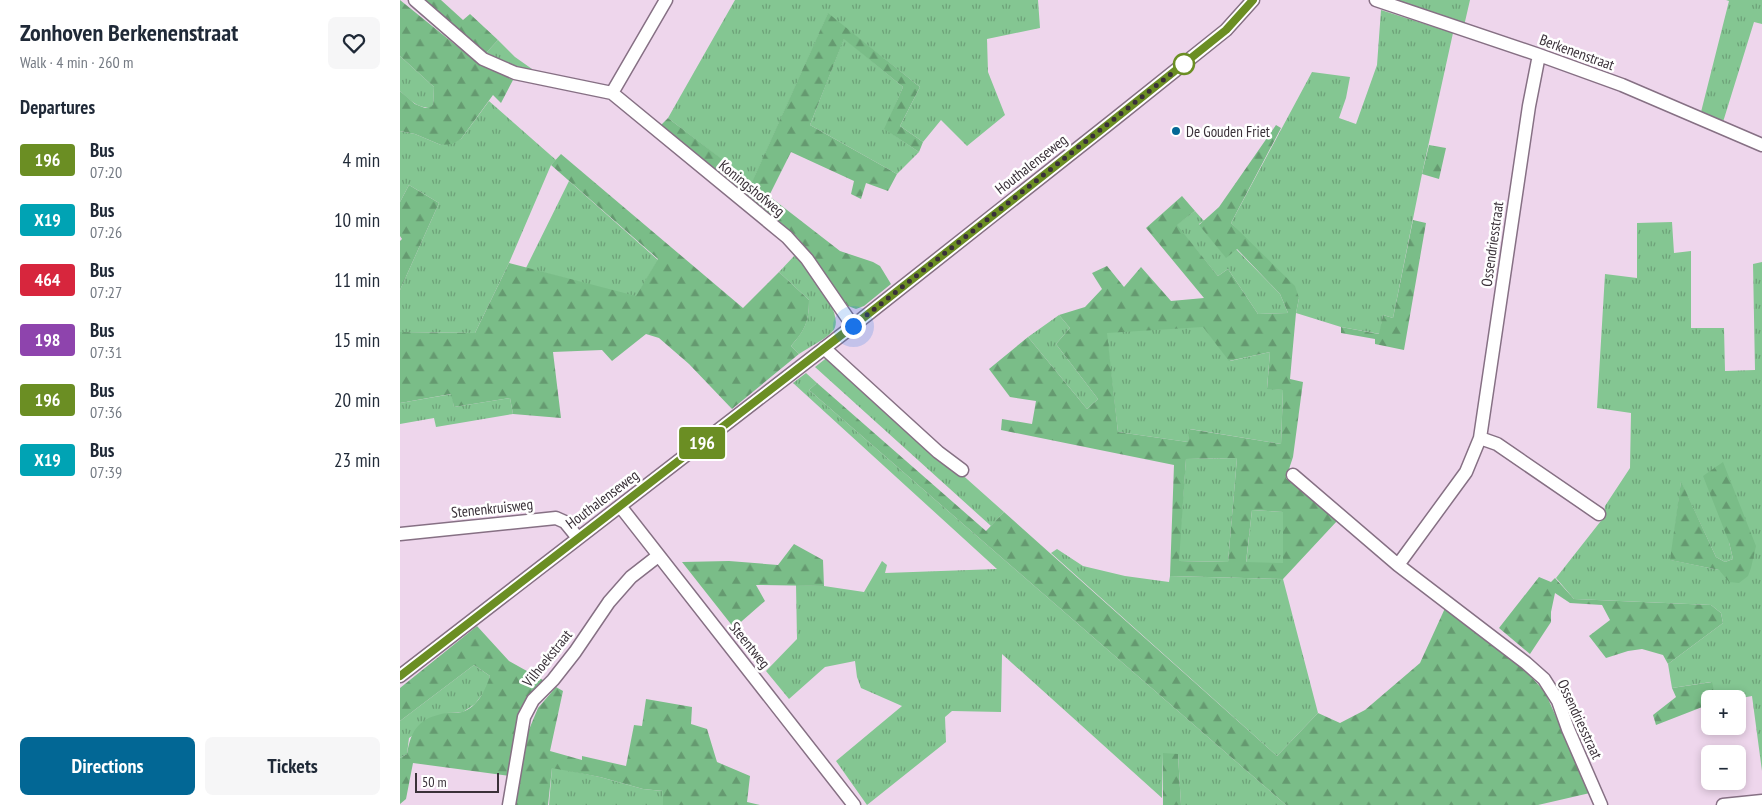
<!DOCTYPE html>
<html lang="en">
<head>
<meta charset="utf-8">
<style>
  body { margin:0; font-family:"PT Sans Narrow",sans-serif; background:#f6f6f7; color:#1f2937; height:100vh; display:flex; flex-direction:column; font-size:19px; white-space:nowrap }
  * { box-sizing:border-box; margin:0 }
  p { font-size:16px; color:#747a83 }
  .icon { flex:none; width:28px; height:28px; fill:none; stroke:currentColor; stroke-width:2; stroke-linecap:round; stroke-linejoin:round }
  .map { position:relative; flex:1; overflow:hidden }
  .drawer { display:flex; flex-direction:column; background:#fff; width:400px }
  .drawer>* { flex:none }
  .badge { padding:0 10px; border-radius:4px; font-size:18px; line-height:32px }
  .controls { position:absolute; left:1301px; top:690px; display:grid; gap:10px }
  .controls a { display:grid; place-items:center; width:45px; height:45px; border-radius:8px; background:#fff; box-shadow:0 2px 8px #0003; font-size:25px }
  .scale { position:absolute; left:15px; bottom:12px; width:84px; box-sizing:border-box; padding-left:5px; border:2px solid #3a3139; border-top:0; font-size:14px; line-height:18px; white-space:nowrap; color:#3a3139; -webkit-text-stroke:4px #fff; paint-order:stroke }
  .you { position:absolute; width:25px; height:25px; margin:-12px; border:4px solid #fff; border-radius:50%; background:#1a73e8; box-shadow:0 0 0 8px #1a73e833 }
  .map>.badge { position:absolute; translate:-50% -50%; box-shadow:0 0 0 2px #fff }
  h2 { padding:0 20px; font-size:19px; line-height:45px }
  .round { display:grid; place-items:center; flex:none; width:52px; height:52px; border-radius:8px; background:#f6f6f7 }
  .headline { display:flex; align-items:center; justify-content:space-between; height:85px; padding:0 20px }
  h1 { font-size:24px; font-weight:800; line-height:38px }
  .button { display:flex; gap:10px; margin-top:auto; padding:10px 20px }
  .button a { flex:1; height:58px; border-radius:8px; background:#026795; color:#fff; font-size:20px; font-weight:800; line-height:58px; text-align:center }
  .button a+a { background:#f6f6f7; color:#1f2937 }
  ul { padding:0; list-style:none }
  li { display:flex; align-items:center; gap:15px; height:60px; padding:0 20px }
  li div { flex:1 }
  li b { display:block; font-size:19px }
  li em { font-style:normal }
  li .badge { min-width:55px; font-weight:700; text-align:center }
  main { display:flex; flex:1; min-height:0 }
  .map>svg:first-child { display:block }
  .grass { fill:url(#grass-tufts); fill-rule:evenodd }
  .forest { fill:url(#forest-firs); fill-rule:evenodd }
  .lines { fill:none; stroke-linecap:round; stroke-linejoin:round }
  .minor-casing { stroke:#867084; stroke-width:15 }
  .minor { stroke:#fff; stroke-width:12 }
  .line-casing { stroke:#fff; stroke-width:11 }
  .line { stroke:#6b8e23; stroke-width:8 }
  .walk { stroke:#3a3139; stroke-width:5; stroke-dasharray:0 9 }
  .stop-dot { fill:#fff; stroke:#6b8e23; stroke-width:2.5 }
  .poi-dot { fill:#026795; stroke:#fff; stroke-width:2 }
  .labels { text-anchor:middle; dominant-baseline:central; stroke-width:5; stroke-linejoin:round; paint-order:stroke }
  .street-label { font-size:15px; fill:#3a3139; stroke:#fff }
  .poi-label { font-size:15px; fill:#3a3139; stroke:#fff; text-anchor:start }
</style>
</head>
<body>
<main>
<section class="drawer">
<div class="headline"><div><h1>Zonhoven Berkenenstraat</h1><p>Walk · 4 min · 260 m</p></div><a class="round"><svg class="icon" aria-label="heart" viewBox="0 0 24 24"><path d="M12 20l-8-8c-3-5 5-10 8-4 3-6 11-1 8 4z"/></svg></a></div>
<h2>Departures</h2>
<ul>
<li><span class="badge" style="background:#6b8e23;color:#fff">196</span><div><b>Bus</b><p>07:20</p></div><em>4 min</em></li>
<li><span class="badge" style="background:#00a3b4;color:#fff">X19</span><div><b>Bus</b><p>07:26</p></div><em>10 min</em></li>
<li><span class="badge" style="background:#d7263d;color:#fff">464</span><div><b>Bus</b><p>07:27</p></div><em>11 min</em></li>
<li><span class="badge" style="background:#8e44ad;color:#fff">198</span><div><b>Bus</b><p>07:31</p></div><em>15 min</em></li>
<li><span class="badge" style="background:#6b8e23;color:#fff">196</span><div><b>Bus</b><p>07:36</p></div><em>20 min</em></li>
<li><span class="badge" style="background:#00a3b4;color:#fff">X19</span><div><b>Bus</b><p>07:39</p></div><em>23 min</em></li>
</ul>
<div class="button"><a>Directions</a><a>Tickets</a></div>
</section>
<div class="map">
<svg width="1362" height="805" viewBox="0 0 1362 805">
  <defs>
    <pattern id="grass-tufts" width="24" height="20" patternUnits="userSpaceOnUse" patternTransform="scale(1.25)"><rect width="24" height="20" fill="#84c692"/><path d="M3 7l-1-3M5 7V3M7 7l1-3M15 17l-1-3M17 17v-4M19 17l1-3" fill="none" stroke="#6da178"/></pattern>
    <pattern id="forest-firs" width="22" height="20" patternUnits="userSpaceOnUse" patternTransform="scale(1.25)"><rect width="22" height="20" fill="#7abd88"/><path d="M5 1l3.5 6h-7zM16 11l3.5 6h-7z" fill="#659a70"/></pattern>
  </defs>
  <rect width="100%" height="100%" fill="#eed6ec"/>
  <path class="grass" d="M335,0H638L640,28L587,39L588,72L605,115L567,146L541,120L523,142L500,126L520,87L428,14L352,183L268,118Z
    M996,0H1070L1064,26Z
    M1326,0H1362V24L1354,22L1323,122L1301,112L1329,1Z
    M981,10L1053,33L1022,174L993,318L983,315L980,334L941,327L896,313L899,298L831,223L912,72L950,77L946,98L939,118L956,124L977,65Z
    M444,38L503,87L485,129L519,152L497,174L410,125Z
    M98,40L115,57L132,69C118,73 98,60 86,53Z
    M0,56L34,87L33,107C19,110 10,100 0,91Z
    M89,101L156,160L151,165L109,263L75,333L0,332V290L39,203L9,185L0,202V131L15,134L41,145L61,139Z
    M169,181L258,260L236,297L126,268Z
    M795,211L804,221L799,224L826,257L836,249L880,294L888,313L858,314L828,269L818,276L776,225Z
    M1272,222L1274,253L1291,251V328H1324L1325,371L1355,370L1353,264L1362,262V771L1352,696L1336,699H1316L1311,682L1272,688L1268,664L1323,623L1321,613L1311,605L1174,599L1156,578L1204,517L1205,506L1230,468L1231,413L1197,408L1205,274L1237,278V223ZM1281,482L1316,557L1325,562L1333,559L1329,542L1348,576L1271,560Z
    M395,255C405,269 449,315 432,332C423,341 409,347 399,354L391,346C405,330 409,321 409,300L379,272Z
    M659,315L670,328L656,344L698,399L687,409L628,337Z
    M803,326L830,361L870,352L867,388L883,390L881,444L790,429L788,442L718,432L706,332Z
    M429,356L604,512L591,526L415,367Z
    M406,373L417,383L409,390L886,805H781L778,754H763L762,798L602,654L601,712L552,711L545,717L546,742L467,805L436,761L502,706L461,688L457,677L455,661L425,667L389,699L366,671L397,639L396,585L424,586L464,592L482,561L487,565L485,573L597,569L393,383Z
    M52,394L54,407L110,398L113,414L36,427L34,418L0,424V403Z
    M837,458L828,562L778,561L786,459Z
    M852,510L883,512V563H846Z
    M657,549L683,566L725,576L769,582L770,576L883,579L918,713L877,756L651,553Z
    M74,665L90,676L87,688L75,704L63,712L47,713L9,738L7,754L0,758V721Z
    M152,767L200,777L243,789L263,791V805H149Z"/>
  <path class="forest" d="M0,0L79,64L113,80L101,103L93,95L61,139L52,144L41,145L15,134L0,131V91L15,104L25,108L33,106L34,87L0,56Z
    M23,0H41L63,20L70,14L98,40L86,53Z
    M428,13L520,87L500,126L523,142L519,152L484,129L503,87L444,39L410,125L497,174L488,191L466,183L461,199L451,194L454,181L391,152L369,196L440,251L473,262L480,266L491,284L464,306L456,309L448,306L398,238L261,125L268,118L352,182Z
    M876,125L881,128L831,223L895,286L899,298L896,313L890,379L903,382L893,457L886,478L937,521L883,579L770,576L774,465L601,430L602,419L632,424L636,401L610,397L589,369L628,337L687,409L698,399L656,344L670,328L659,315L685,307L702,289L692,273L707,266L724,287L741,267L771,301L804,298L746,228L782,196L795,211L777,225L818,276L828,269L858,314L888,313L880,294L837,249L826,258L799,225L819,207ZM803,327L829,361L870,352L867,389L883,390L881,444L789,429L788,442L718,432L707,333ZM837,458L828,562L779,561L786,459ZM852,510L883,512V563L846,562Z
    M1029,145L1046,148L1039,179L1022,174Z
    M161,154L343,308L379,272L409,300C409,322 405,330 391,346L399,354L332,409L289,364L259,338L246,334L212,361L202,350L153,352L161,418L113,414L110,398L54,407L51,394L0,403V332L75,333L109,263L236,296L258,259L151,165Z
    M9,185L39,203L0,290V241L2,239L0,236V202Z
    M1013,220L1026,223L1004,350L975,344V339L941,333V327L979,334L983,315L993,318Z
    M417,383L586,531L604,512L877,756L918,713L940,723L965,710L1020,663L1046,606L1124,669L1145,692L1190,793L1138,805H886L409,390Z
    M1323,462L1356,546L1351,568L1348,576L1339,583L1329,582L1319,570L1270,560L1281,481L1316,557L1325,562L1333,559L1329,542L1303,476Z
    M394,544L423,560L424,586L356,585L365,601L334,628L282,562L329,561L378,565Z
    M1139,577L1151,582L1155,578L1174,599L1311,605L1321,613L1323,623L1268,664L1263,655L1242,649L1228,651L1206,658L1189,636L1210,620L1202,605L1170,603L1155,593L1151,612V622L1130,654L1099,628Z
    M77,626L109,661L143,680L131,695L110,776L13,763L6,799L0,804V758L7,754C11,729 20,717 47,713C52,712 57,713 62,712C77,708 86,689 90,676L74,665L0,721V688Z
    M1312,682L1316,699H1310V704L1256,725L1253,715L1276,697L1272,688Z
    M156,687L163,691L150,751L182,760V756L226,766L234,725L242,726L246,699L292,707L291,724L307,729L317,762L350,776L347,802L360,805H263V791L243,789L200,777L152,768L148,805H114L128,732L138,708Z
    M763,753L778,754L781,805H763Z"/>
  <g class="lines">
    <g class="minor-casing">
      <path id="minor" d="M15,0L83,59L115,73L212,93L387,237L407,259L453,326
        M976,0L1139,55L1222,85L1362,145
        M212,93L266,0
        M424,348L538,452L562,470
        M1080,438L1097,444L1199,514
        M893,475L998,565L1126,663L1144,679L1158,701L1168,729L1201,805
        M220,506L454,805
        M0,534L156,518L165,522L178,538
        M998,565L1066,472L1080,438L1129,106L1139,55
        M0,676L453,326L716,118L826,30L853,0
        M109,805L124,717L133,700L153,680L175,652L209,602L231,577L258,556
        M1323,805L1362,801"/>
    </g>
    <use href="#minor" class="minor"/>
  </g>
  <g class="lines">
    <g class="line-casing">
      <path id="line" d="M0,676L453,326L701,130L826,30L853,0"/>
    </g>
    <use href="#line" class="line"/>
    <path class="walk" d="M453,326L786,62L784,64"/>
  </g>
  <circle class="stop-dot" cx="784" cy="64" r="10"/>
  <circle class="poi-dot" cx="776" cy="131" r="5"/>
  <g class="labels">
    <g class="street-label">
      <text transform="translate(1177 52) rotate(20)">Berkenenstraat</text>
      <text transform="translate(631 164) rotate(-38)">Houthalenseweg</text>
      <text transform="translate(352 188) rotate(39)">Koningshofweg</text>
      <text transform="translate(1092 244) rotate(-82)">Ossendriesstraat</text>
      <text transform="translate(202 499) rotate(-37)">Houthalenseweg</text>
      <text transform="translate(92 508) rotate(-6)">Stenenkruisweg</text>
      <text transform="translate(350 645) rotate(51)">Steentweg</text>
      <text transform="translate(147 658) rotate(-51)">Vilhoekstraat</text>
      <text transform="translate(1180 719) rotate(65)">Ossendriesstraat</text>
    </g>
    <g class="poi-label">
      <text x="786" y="131">De Gouden Friet</text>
    </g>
  </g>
</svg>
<div class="controls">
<a>+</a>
<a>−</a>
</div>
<div class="scale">50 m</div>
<div class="you" style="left:453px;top:326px"></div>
<b class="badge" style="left:302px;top:443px;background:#6b8e23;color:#fff">196</b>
</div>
</main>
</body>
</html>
